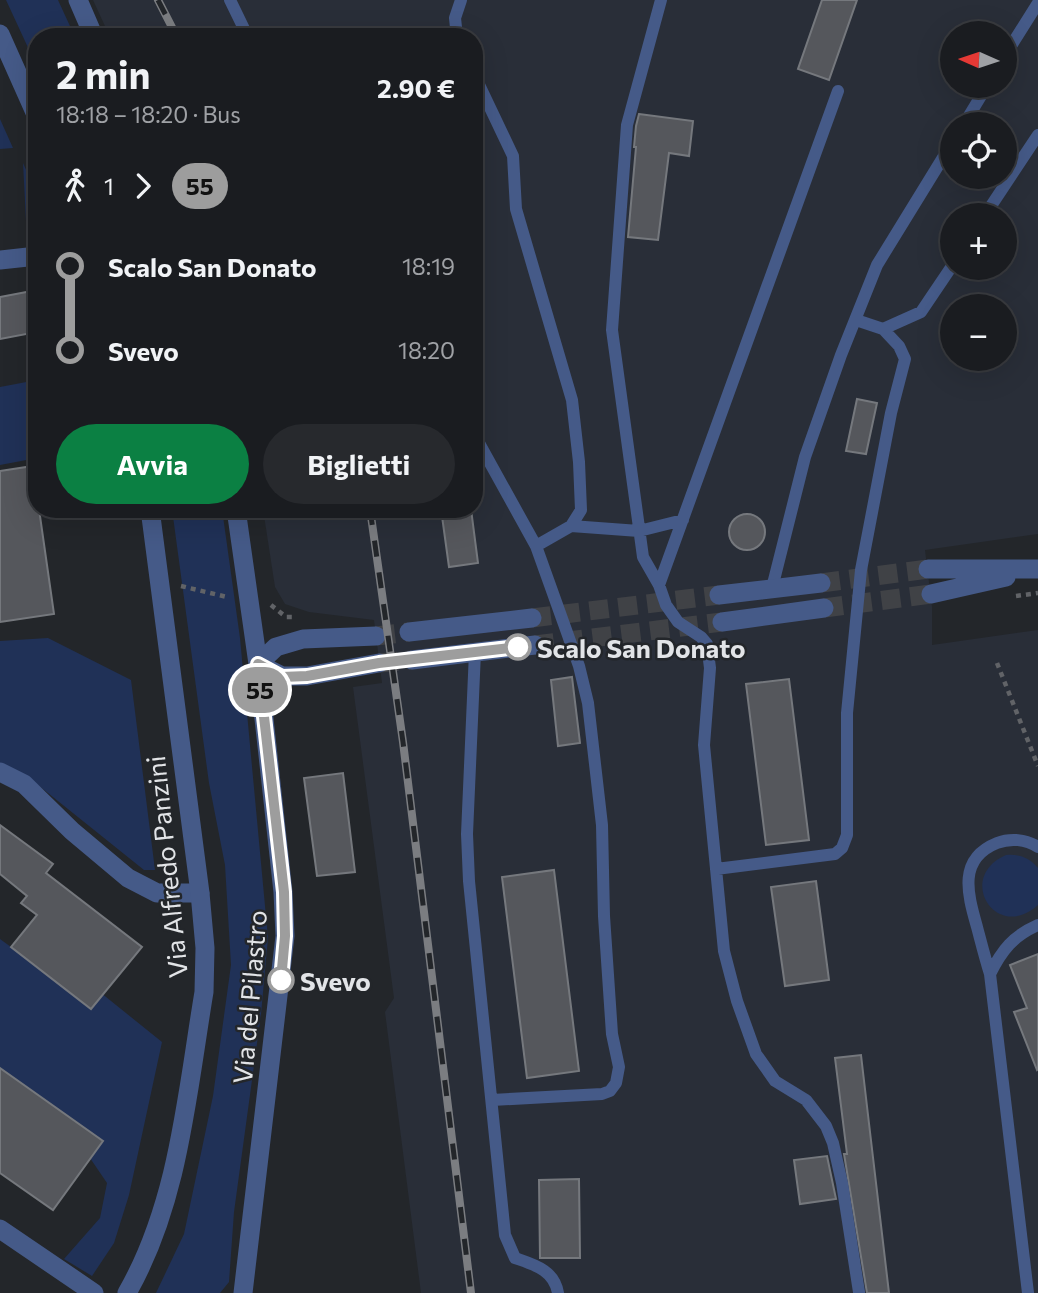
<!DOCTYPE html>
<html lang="it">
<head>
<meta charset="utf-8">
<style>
  body { margin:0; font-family:Commissioner,sans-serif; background:#27292d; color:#f1f3f6; height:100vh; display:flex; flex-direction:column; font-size:26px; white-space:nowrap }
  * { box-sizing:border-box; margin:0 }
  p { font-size:23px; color:#9fa1a5 }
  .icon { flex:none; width:38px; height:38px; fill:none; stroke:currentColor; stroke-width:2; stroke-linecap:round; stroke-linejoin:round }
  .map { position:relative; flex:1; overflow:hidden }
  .drawer { position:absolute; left:28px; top:28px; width:455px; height:490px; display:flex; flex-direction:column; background:#1a1c20; border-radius:28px; box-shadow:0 7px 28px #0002,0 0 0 2px #383a3e }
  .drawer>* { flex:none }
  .badge { padding:0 14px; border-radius:23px; font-size:24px; line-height:46px }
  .needle { width:46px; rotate:273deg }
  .tools { position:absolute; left:940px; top:21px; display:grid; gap:14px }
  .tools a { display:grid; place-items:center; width:77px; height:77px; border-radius:50%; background:#1a1c20; box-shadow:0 7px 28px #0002,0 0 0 2px #383a3e; font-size:35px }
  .map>.badge { position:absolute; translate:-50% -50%; box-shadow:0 0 0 4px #fff }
  .legs { display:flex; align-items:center; gap:10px; height:77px; padding:0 28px; font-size:23px }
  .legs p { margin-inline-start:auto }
  .headline { display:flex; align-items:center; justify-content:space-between; height:119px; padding:0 28px }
  h1 { font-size:38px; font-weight:700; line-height:52px }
  .primary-button { display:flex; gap:14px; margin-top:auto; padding:14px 28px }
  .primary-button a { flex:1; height:80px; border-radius:42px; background:#0b8043; color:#fff; font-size:28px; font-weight:700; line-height:80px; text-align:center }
  .primary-button a+a { background:#27292d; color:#f1f3f6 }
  ul { padding:0 28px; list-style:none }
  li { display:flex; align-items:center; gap:24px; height:84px; font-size:26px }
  li i { display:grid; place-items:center; width:10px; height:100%; margin:0 9px; background:currentColor }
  li i::after { content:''; width:18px; height:18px; margin:-9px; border:5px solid; border-radius:50%; background:#1a1c20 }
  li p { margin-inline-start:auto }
  li:first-child i { background:linear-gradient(#0000 50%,currentColor 0) }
  li:last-child i { background:linear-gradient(currentColor 50%,#0000 0) }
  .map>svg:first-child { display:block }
  .built { fill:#292e38; fill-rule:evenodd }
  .green { fill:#203157 }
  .building { fill:#55575c; stroke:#75787d; stroke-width:2 }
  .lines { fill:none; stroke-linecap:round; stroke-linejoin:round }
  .tertiary-tunnel { stroke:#404246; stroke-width:19; stroke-dasharray:19 10; stroke-linecap:butt }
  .path { stroke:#616367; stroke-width:4.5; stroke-dasharray:5 5; stroke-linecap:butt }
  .service { stroke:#455a88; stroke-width:12 }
  .minor { stroke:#455a88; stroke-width:19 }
  .tertiary { stroke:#455a88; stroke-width:19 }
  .rail-casing { stroke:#7b7d81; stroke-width:8 }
  .rail { stroke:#23262a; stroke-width:5; stroke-dasharray:16; stroke-linecap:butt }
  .line-1-casing { stroke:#fff; stroke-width:16 }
  .line-1 { stroke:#9d9d9d; stroke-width:10 }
  .stop-1-dot { fill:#fff; stroke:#9d9d9d; stroke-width:3.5 }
  .labels { text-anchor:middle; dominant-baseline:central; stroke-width:5; stroke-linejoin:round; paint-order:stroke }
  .stop-label { font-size:26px; font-weight:bold; fill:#e2e4e7; stroke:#23262a; text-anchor:start }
  .street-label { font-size:26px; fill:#e2e4e7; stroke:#23262a }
</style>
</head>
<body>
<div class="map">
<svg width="1038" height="1293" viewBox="0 0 1038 1293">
  <rect width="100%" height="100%" fill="#23262a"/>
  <path class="built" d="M93,0H1038V534L925,550L932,607V645L1038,630V1293H421L385,1012L394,998L353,687L382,683L374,620L309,612L285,604L275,587L263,509H474V37H110ZM952,33H1004V86H952ZM952,124H1004V177H952ZM952,215H1004V268H952ZM952,306H1004V359H952Z"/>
  <path class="green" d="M6,0H58L75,37H37V67Z
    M0,119L13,148L0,149Z
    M23,163L37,194V239L27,240Z
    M37,380V458L0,465V387Z
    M172,509H222L240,638L268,938L261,1014L234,1212L229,1282L220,1293H156L184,1234L213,1096L231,965L225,865L209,783Z
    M48,638L131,680L155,870H144L28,777L0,764V641Z
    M1006,855C1019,854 1029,857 1038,868V905C996,943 955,877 1006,855Z
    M24,931L162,1042L129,1195L114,1243L92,1276L64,1259L100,1218L107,1183L90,1158L0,1097V939L11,947Z"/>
  <path class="building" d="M822,0H857L829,80L798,69Z
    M639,114L693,121L689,156L669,153L658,240L628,237L636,147H634L636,126Z
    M37,290V332L0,339V297Z
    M857,399L877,403L866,454L846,451Z
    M33,466L37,509H39L54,614L0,622V471Z
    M441,509H471L478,563L449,567Z
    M729 532a18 18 0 1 1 36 0a18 18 0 1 1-36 0Z
    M572,677L580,743L558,746L551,680Z
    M789,679L809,840L766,845L746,684Z
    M343,773L355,872L317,876L304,778Z
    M0,825L53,864L46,873L142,947L91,1009L11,947L37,915L21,903L27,896L0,874Z
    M554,870L579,1071L527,1078L502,877Z
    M816,881L829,980L785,986L771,887Z
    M1038,954V1069L1037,1070L1014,1012L1027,1008L1010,965Z
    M861,1055L870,1132L889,1293H867L844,1154H847L835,1058Z
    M0,1068L103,1141L53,1210L0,1173Z
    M827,1156L836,1199L800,1204L794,1160Z
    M579,1179L580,1258H540L539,1180Z"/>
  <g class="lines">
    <path class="tertiary-tunnel" d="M821,583L928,569
      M824,608L931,594
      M532,618L719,595
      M376,636L409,632
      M535,645L722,622
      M379,663L412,660"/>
    <path class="path" d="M181,586L227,597
      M1016,596L1038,593
      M271,605L286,617H296
      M997,663L1038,766"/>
    <path class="service" d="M230,0L248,37
      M661,0L627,125L612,330L643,557L659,585L666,605L678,622L701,637L707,644L710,668L704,745L724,951L737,1001L756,1054L775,1081L806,1100L826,1126L833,1143L842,1183L859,1292
      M457,37L455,18L461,0
      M1004,57L1038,3
      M474,74L513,156L516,209L572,400L579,462L581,510L571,526L536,546
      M964,124L987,86
      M985,215L1038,135
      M883,329L921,312L952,266
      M474,434L536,546L579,666L588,703L602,825L604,916L612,1034L619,1067L616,1083L610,1091L602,1094L492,1100
      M571,526L639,531L683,520
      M659,585L838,91
      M772,588L805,457L841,355L877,265L952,143
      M475,652L467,834L469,881L505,1235L515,1258C535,1265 554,1270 558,1293
      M1038,847C1026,839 1010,838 997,843C957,859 968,895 977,927C981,942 985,958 990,974C1002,950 1013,936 1038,925
      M716,869L835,854L842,848L847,835V713L861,570L891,413L905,359L899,346L883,329L856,320
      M990,974L1028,1293"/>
    <path class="minor" d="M0,260L37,256
      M0,772L24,784L72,831L128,878L157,893H200
      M0,1229L94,1293"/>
    <path class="tertiary" d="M78,0L94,37
      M0,34L37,117
      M236,509L258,664L283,892L285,936L243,1293
      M928,569H1038
      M931,594L1006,577
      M719,595L821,583
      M722,622L824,608
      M409,632L532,618
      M412,660L535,645
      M258,664L276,647L303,639L376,636
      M258,664L282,676H307L379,663
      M127,1293C179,1202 187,1093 204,992L205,948L200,893L150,509"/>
    <g class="rail-casing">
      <path id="rail" d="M158,0L177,37
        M370,509L403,742L471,1293"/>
    </g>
    <use href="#rail" class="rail"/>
  </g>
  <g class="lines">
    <g class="line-1-casing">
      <path id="line-1" d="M281,980L285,936L284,892L258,664L282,677L307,676L379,663L518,647"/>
    </g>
    <use href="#line-1" class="line-1"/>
  </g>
  <g class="stop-1-dot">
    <circle cx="518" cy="647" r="12"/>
    <circle cx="281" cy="980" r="12"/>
  </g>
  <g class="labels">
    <g class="stop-label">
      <text x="537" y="647">Scalo San Donato</text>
      <text x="300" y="980">Svevo</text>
    </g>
    <g class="street-label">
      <text transform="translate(166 867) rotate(-96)">Via Alfredo Panzini</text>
      <text transform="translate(249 997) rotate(-85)">Via del Pilastro</text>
    </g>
  </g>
</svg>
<div class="tools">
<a><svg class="needle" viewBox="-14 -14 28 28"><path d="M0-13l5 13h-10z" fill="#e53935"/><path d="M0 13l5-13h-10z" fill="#9fa1a5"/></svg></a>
<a><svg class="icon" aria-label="locate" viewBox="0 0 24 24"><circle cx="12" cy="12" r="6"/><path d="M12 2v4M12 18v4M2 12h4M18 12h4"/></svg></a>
<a>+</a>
<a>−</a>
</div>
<b class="badge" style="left:260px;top:690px;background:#9d9d9d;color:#111">55</b>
<section class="drawer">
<div class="headline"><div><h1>2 min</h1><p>18:18 – 18:20 · Bus</p></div><b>2.90 €</b></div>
<div class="legs"><svg class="icon" aria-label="walk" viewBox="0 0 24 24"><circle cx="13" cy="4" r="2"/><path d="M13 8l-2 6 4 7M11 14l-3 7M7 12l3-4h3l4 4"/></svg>1<svg class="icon" aria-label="forward" viewBox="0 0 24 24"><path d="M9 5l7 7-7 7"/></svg><b class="badge" style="background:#9d9d9d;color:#111">55</b></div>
<ul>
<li><i style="color:#9d9d9d"></i><b>Scalo San Donato</b><p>18:19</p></li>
<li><i style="color:#9d9d9d"></i><b>Svevo</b><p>18:20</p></li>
</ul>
<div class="primary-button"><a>Avvia</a><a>Biglietti</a></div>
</section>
</div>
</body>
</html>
